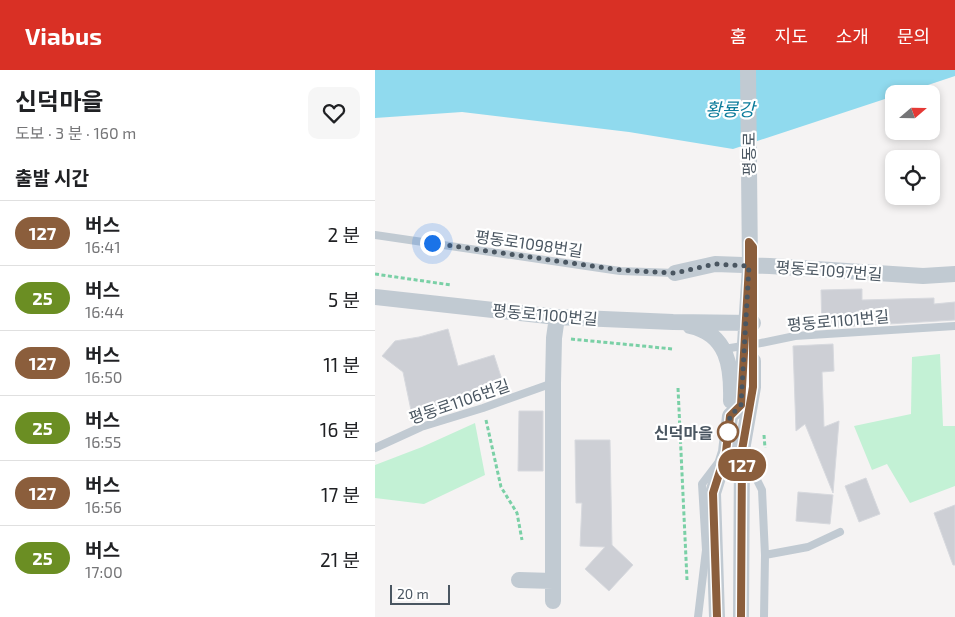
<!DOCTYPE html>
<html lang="ko">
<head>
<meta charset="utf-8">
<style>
  body { margin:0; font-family:"Exo 2","Noto Sans KR",sans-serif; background:#f6f6f6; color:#202124; height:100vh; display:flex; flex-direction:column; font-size:19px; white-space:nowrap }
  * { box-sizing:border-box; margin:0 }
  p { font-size:16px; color:#757577 }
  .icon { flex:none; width:28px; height:28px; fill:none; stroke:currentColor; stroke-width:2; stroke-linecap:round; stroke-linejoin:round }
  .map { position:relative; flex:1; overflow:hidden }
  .details { display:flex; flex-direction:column; background:#fff; width:375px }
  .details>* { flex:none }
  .badge { padding:0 10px; border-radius:16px; font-size:18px; line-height:32px }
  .needle { width:32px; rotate:70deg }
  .fabs { position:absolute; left:510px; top:15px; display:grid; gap:10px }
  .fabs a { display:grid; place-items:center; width:55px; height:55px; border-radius:10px; background:#fff; box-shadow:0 2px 8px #0003; font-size:25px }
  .scale { position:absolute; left:15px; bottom:12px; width:60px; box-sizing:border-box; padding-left:5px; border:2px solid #4a5661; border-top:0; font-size:14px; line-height:18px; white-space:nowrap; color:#4a5661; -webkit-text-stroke:4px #fff; paint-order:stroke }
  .you { position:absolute; width:25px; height:25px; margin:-12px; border:4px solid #fff; border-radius:50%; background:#1a73e8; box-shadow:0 0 0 8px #1a73e833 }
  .map>.badge { position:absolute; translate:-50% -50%; box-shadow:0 0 0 2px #fff }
  h2 { padding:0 15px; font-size:19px; line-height:45px }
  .round { display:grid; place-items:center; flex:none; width:52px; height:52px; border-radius:10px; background:#f6f6f6 }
  .overview { display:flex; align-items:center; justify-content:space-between; height:85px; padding:0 15px }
  h1 { font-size:24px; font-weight:700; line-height:38px }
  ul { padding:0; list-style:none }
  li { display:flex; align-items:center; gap:15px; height:65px; padding:0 15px; border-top:1px solid #e0e0e0 }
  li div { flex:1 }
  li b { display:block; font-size:19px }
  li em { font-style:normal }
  li .badge { min-width:55px; font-weight:700; text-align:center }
  header { display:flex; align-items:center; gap:30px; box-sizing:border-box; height:70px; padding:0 25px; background:#d93025; color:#fff }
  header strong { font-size:24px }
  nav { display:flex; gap:28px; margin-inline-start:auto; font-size:18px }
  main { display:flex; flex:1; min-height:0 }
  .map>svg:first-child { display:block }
  .green { fill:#c3f1d5 }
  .water { fill:#90daee }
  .building { fill:#cdcfd5; stroke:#d7d9de }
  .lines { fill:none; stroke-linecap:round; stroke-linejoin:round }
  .path { stroke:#7ad0a6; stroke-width:3; stroke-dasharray:4 2.5; stroke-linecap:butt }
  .service { stroke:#c1cad2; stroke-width:8 }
  .minor { stroke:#c1cad2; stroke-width:16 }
  .line-casing { stroke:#fff; stroke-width:11 }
  .line { stroke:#8b5e3c; stroke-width:8 }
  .walk { stroke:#4a5661; stroke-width:5; stroke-dasharray:0 9 }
  .stop-dot { fill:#fff; stroke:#8b5e3c; stroke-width:2.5 }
  .labels { text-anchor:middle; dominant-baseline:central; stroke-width:4.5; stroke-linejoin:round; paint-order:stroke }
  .street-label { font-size:16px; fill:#4a5661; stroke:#fff }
  .stop-label { font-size:16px; font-weight:bold; fill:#4a5661; stroke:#fff; text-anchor:end }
  .water-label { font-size:18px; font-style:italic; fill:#0c7c9b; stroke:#fff }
</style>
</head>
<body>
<header>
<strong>Viabus</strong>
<nav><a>홈</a><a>지도</a><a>소개</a><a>문의</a></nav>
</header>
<main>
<section class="details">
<div class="overview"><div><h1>신덕마을</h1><p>도보 · 3 분 · 160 m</p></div><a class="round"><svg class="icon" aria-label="heart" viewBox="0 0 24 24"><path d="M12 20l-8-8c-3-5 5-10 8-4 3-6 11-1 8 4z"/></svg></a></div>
<h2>출발 시간</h2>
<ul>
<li><span class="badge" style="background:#8b5e3c;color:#fff">127</span><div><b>버스</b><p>16:41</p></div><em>2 분</em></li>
<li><span class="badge" style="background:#6b8e23;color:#fff">25</span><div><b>버스</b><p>16:44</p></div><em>5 분</em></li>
<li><span class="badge" style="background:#8b5e3c;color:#fff">127</span><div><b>버스</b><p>16:50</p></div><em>11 분</em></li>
<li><span class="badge" style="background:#6b8e23;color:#fff">25</span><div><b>버스</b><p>16:55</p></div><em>16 분</em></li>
<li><span class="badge" style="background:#8b5e3c;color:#fff">127</span><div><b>버스</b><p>16:56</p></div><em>17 분</em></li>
<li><span class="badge" style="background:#6b8e23;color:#fff">25</span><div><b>버스</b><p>17:00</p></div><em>21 분</em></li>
</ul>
</section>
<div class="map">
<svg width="580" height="547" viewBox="0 0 580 547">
  <rect width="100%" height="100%" fill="#f5f3f3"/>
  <path class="green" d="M565,284L568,356H580V416L535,433L512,394L497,400L479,356L536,344L537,287Z
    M100,353L110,405L49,434L0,428V395L47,377Z"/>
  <path class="water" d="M0,0H580V6L526,24H519V26L358,79L254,62L87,42L0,48Z"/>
  <path class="building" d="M487,219V230L559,228V234L580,232V250L447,258L446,220Z
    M73,259L83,296L119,285L129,316L91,329L60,337V340L37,345L28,302L7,286L20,271L44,267Z
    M458,274L459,301L447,302L449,357L464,351L458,423L430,354L421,361L418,276Z
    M144,341H168V401H143Z
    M200,370H235L237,475L258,495L234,521L210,499L230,477L205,476L207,433H201Z
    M491,408L505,444L484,452L470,416Z
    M423,422L458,425L455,454L421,451Z
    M580,435V495H578L559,443Z"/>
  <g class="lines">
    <path class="path" d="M0,204L76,215
      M196,269L298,279
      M303,318L312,510
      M111,350L126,417L142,443L147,470
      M389,365L390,378"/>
    <path class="service" d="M0,165L245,201L300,203
      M349,279L386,273L420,266L580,256
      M0,378L46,357L108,338L178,313
      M371,388L387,420L390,485L389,547
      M390,485L433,477L465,462
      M323,547L331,480L327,414L343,393"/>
    <path class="minor" d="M300,203L340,194L395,196L548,206L580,204
      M0,227L182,247L298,252L378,253
      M315,256C353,264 357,297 356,331
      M144,510L178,511
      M178,531V313L179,268L182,247
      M342,547L338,423L351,382L355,346L366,335L375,197L373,0
      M366,547L367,380L378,317V291"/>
  </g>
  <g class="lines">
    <g class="line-casing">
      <path id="line" d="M342,547L338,423L351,382L355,346L366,335L374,196V172L378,177V317L367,380L366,547"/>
    </g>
    <use href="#line" class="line"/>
    <path class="walk" d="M57,173L245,200L300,203L340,194L374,196L366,335L355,346L353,364V362"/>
  </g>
  <circle class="stop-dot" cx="353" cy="362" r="10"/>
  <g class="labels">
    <g class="street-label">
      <text transform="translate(373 84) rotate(-90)">평동로</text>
      <text transform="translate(154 173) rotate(8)">평동로1098번길</text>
      <text transform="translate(454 200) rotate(4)">평동로1097번길</text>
      <text transform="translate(170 244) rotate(5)">평동로1100번길</text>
      <text transform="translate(463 250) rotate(-5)">평동로1101번길</text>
      <text transform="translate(84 331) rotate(-19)">평동로1106번길</text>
    </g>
    <g class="stop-label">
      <text x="338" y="362">신덕마을</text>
    </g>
    <g class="water-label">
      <text x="355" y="39">황룡강</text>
    </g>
  </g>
</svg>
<div class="fabs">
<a><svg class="needle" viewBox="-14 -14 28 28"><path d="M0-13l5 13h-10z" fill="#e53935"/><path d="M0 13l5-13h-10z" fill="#757577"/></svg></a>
<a><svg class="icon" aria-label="locate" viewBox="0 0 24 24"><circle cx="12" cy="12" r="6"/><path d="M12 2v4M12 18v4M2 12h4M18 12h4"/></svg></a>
</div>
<div class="scale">20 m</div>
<div class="you" style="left:57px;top:173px"></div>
<b class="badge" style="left:367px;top:395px;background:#8b5e3c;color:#fff">127</b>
</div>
</main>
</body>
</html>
